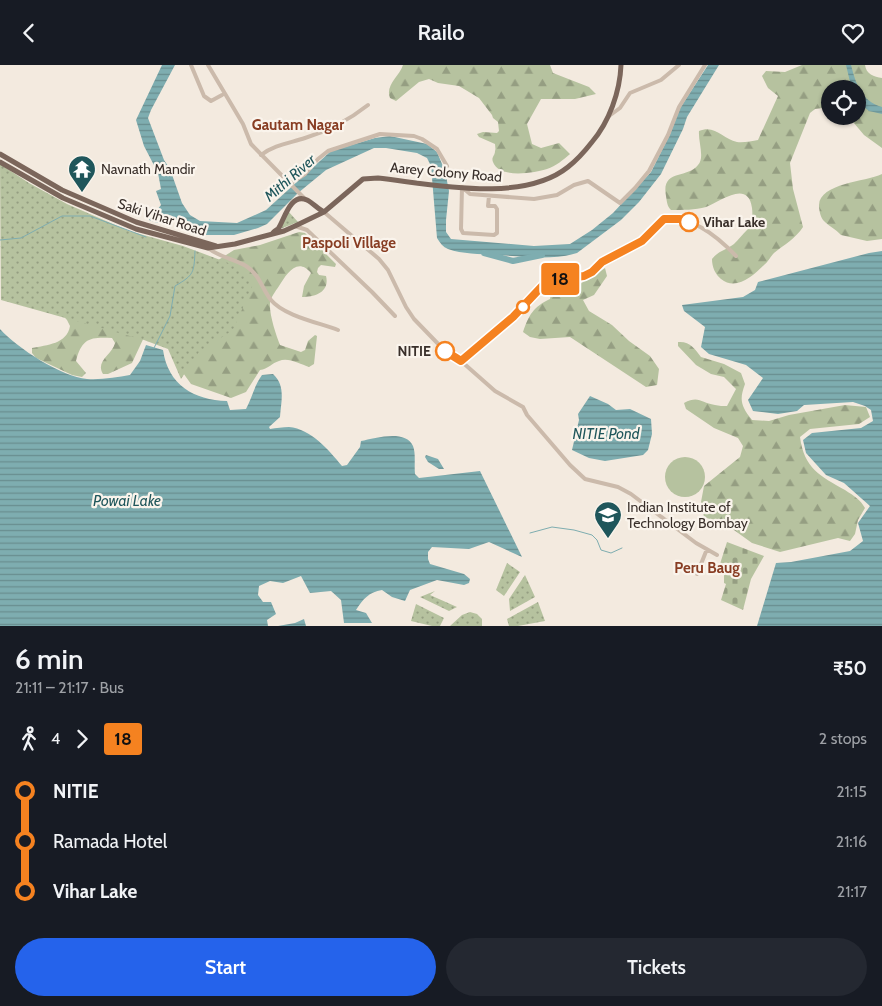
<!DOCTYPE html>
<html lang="en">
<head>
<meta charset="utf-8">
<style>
  body { margin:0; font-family:Cabin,sans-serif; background:#242831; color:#f1f3f6; height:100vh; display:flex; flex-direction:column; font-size:19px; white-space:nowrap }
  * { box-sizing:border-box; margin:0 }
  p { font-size:16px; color:#9ea1a6 }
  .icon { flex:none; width:28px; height:28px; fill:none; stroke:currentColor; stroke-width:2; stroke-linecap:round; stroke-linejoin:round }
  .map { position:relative; height:561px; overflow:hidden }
  .sheet { display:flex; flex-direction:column; background:#171b24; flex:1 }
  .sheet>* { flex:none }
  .badge { padding:0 10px; border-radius:4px; font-size:18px; line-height:32px }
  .buttons { position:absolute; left:821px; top:15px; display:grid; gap:10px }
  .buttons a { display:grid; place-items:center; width:45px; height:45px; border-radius:50%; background:#171b24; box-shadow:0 1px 4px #0004; font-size:25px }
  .map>.badge { position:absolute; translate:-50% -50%; box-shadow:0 0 0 2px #fff }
  .legs { display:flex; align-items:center; gap:8px; height:55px; padding:0 15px; font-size:16px }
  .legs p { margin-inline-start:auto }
  .overview { display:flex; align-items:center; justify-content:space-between; height:85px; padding:0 15px }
  h1 { font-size:28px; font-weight:600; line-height:38px }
  .primary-button { display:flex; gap:10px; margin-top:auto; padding:10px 15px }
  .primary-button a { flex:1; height:58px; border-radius:30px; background:#2563eb; color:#fff; font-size:20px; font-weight:600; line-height:58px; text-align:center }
  .primary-button a+a { background:#242831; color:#f1f3f6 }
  ul { padding:0 15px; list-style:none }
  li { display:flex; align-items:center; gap:18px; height:50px; font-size:19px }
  li i { display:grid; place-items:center; width:8px; height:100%; margin:0 6px; background:currentColor }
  li i::after { content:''; width:12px; height:12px; margin:-6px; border:4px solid; border-radius:50%; background:#171b24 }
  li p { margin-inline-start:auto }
  li:first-child i { background:linear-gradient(#0000 50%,currentColor 0) }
  li:last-child i { background:linear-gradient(currentColor 50%,#0000 0) }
  header { display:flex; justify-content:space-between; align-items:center; height:65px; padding:0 15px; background:#171b24; font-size:22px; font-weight:600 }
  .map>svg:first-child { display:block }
  .grass { fill:#b6c29f }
  .forest { fill:url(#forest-firs) }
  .cemetery { fill:url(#cemetery-stones) }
  .park { fill:url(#park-dots) }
  .water { fill:url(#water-rules) }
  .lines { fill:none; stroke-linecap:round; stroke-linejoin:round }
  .stream { stroke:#7eadb0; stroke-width:1 }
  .river { stroke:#7eadb0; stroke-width:6 }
  .minor { stroke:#cbbaab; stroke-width:4 }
  .major { stroke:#7b665b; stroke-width:5 }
  .line-1-casing { stroke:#fff; stroke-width:11 }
  .line-1 { stroke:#f58220; stroke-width:8 }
  .stop-1-dot { fill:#fff; stroke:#f58220; stroke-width:2.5 }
  .labels { text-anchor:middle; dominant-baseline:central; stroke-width:4.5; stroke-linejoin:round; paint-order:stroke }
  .poi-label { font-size:14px; fill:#392f2a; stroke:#faf4ec; text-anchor:start }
  .street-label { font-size:14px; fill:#392f2a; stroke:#faf4ec }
  .stop-label { font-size:14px; font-weight:bold; fill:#392f2a; stroke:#faf4ec; text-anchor:start }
  .neighbourhood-label { font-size:15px; font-weight:bold; fill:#883d23; stroke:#faf4ec }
  .water-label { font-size:15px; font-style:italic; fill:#1f565b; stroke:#faf4ec }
</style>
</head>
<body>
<header><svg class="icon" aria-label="back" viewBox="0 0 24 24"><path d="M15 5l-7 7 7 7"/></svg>Railo<svg class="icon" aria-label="heart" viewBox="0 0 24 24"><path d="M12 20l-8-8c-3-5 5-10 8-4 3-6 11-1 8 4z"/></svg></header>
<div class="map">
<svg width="882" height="561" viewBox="0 0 882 561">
  <defs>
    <pattern id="forest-firs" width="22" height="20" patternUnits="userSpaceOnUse" patternTransform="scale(1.25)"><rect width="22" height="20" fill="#b6c29f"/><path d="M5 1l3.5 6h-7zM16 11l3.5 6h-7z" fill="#959e82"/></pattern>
    <pattern id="cemetery-stones" width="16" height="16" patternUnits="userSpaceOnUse" patternTransform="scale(1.25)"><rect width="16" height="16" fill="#b6c29f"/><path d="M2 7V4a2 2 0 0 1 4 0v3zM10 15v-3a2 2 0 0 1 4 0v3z" fill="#959e82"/></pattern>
    <pattern id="park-dots" width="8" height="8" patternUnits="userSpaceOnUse" patternTransform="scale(1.25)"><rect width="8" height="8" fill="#b6c29f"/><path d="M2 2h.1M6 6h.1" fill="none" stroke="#959e82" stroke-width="1.8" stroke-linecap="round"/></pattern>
    <pattern id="water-rules" width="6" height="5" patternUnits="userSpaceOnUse" patternTransform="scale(1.25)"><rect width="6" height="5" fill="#7eadb0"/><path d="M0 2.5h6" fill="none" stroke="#688d8f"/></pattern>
  </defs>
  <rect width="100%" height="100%" fill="#f3eadf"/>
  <path class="grass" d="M665 412a20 20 0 1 1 40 0a20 20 0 1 1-40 0Z"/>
  <path class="forest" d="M403,0H550L553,8L589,22L596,29L575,34H541L527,59L532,79L541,83L559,78L570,89C563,95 556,101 547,104C534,108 499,114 493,97C491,92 495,91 495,86C496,84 495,81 495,79L479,72L477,69L483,67L497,68L499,66L498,57L493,53L492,50L479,33L459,21L438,18L429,14L419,17L396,36L390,33C385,20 399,12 403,0Z
    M802,0H865C866,9 874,12 882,13V83L864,70L848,51H858V24H830V42L815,44L810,48L790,98L793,124L803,162C796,173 784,180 774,188C770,192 768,197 764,200C753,211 736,226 721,214C715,209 712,202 712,194C718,186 726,185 734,179C738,175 743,169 747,165C752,158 753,151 752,143C748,114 720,137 706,142C695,145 683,145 671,145C667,141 667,137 666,131C661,104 687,114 698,100C705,93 698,76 699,66C715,59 723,74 737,77C743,78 752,76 758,75L778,31L768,23L762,11L766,6L785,7Z
    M882,109V174L867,176L841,170C836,164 828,161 823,155C820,151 819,144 819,140C820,118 865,117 882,109Z
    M299,167L305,168L336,199L335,202L321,200L318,203L317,207L319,210L326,211C330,227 315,232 302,232L304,221L311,208C297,191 286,210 279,221C275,227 271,232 270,238C269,249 276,270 280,280L301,287L305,285L308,276L315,270L317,271L314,299L309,302C300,299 288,292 279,296C272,298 268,304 260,305L246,327L231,333L191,319L176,298L212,199L234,185L260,180Z
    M0,181L146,268L132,298L108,309H103C95,296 112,290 115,278L112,273C90,272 82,273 76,296L86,308L82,312L72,310L36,293L32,288V283C47,280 67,279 70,261L67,255Z
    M605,203L607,211L594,230L583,235L589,246L612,260L629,276L650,291L659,304L657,320L646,322L570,272L540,274L530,272L523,267C529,250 533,242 550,234L552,224L563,220L580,219Z
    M678,277C690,276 695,284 701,292L724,299L741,308L745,319C739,335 741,341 752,355L769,356L789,350L845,340L866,342L870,352L859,359L810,364L800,372C804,403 820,411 845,425C854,431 860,434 865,443L858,455L855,469L850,476L838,473L780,487L752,478L727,460L704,452L701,437L704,421L740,392L743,381L738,373L714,363L686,344L684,338C699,330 701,338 715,340C719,341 723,341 727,341L736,324L724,312L711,309L696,300L678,281Z"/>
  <path class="cemetery" d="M727,477L764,491L751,514L743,545L721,535L726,519L724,518V502H719Z"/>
  <path class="park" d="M0,99L29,118L67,139L129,166L183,181L239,202L254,217L233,265L199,287L181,314L168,284L144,275L1,235Z
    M288,146L298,157L280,164Z
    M507,498L520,507L504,531L496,525Z
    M525,510L535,532L510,546L509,534Z
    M435,526L430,530L457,542L449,546L420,532Z
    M538,537L545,556L518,561H509L507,554Z
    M416,539L444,553L440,561H432L411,556Z
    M470,547L477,549L482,554V561H450L462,550Z"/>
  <path class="water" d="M162,0H175L151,45L148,53L164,95L170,104L182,138L190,150L200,156L237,158L266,145L331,86L375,73L390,71L427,79L437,87L445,106L449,126L446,155V167L451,174L534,181L570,179L592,165L613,148L651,107L670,69L680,43L708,0H719L687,52L683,64L661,109L639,137L621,155L577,188C551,196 521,191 495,190C480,189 462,189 448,184C443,182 440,178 437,173L431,101L427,93L417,88L386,83H374L326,105L298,128L267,159L258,163L234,170H201L191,166L170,150L157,158L149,155L161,140L156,126L161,124L158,108L144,81L136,55Z
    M846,0H851C856,19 861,36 882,42V49L869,46L859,38L858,24H852L851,21Z
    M882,186V561H757L776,498L791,497L850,486L863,476L858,458L870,441L844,418L826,410L806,388L803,375L812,368L861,363L873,356L871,345L865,341L853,337L804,340L797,346L778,349L753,346L748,335L763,313L746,300L709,289L701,282L705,262L684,246L682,240L743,232L755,225L758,217L869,188Z
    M0,264C17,283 62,312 87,314C102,315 117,312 130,310L140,296L146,280L163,285C168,320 194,335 227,336L230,345L246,344C252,333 254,321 262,310L273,309C286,321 281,336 280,352L269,362L270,364C276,363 283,362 289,362C311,364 329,385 342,401L347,400L360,382L361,376C375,373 406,364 413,381C416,388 414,401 415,409L419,413L480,406L522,492L489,477L469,484L432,482L428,487V494L430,499L464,509L470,514L469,518L464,520L437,515L410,525L405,536L392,532L382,525C369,527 363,534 356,545L366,548L372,558H344L341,535L331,526L310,528L301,511L283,518L270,516L259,521L258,530L263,537H271L276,549L267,555L268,561H0Z
    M590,331L608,339L616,345L630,344L651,354L652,369L648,385L643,390L605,396L589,393L572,385L579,355L578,349Z
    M426,390L438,394L444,404H439L428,397L425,392Z
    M304,554L306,561H278L295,558Z"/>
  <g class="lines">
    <path class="stream" d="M0,175L21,173L62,151H90L146,172
      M154,283L170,251L175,221C194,210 194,208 195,186
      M530,468L552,462L574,465L592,470L597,475L601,485L611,488L622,483"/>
    <path class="river" d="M484,188L513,196L542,190"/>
    <path class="minor" d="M191,0L204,31L211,36L222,30
      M208,0L243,59L251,79L306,135
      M609,51L620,43L630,28L661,15L679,0
      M261,90C274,80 290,78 305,73C328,66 349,55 368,40
      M291,118L305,109L318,94L328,86L380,69L414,71L422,74L437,84L447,101
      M462,122L470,129L534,134L557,130L574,120L588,116L620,138L635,123L649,106L668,70L679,42L705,0
      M462,122L461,164L463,168L494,170L497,168V144L495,141H488L489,131
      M324,147L379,194L388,205L406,242L414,254L445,286L461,296L495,326L523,342L527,350L570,400L585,414L618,422L631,429L696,478L717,490
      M295,161L307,165L372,227L395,251
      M208,183C219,192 234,194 246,201C260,210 262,224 271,235C284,251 320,258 338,265
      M461,296L513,252L540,221L551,215L584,211L592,207L602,197L641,176L664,154C691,150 718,172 736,191
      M697,509L707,484"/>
    <path class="major" d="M0,89L62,125L136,157L216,181
      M0,97L63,133L136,164L208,183L235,179L284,166L295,161L324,147L363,114L378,113C432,119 522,139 568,102C577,95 585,86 592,77C609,57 620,27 621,0
      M272,169C272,168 277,164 278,164C284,156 290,127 307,135C313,138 318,144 324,147"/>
  </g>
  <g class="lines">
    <g class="line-1-casing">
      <path id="line-1" d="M445,286L461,296L513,252L545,218L551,215L584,211L592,207L602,197L642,176L664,154H680L689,157"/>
    </g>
    <use href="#line-1" class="line-1"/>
  </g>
  <defs>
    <g id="temple-pin" transform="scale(1.4375)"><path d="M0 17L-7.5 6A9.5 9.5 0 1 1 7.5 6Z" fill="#1f565b" stroke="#faf4ec"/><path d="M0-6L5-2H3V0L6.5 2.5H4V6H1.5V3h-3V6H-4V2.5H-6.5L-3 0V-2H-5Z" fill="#fff"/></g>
    <g id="university-pin" transform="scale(1.4375)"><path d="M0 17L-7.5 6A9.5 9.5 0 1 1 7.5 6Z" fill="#1f565b" stroke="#faf4ec"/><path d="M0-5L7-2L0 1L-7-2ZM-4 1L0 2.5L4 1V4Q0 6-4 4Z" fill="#fff"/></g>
  </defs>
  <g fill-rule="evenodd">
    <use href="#temple-pin" x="82" y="104"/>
    <use href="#university-pin" x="608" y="450"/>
  </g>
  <g class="stop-1-dot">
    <circle cx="689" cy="157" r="9"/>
    <circle cx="523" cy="242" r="6"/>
    <circle cx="445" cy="286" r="9"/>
  </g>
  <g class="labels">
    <g class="poi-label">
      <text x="101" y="104">Navnath Mandir</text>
      <text x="627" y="442">Indian Institute of<tspan x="627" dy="16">Technology Bombay</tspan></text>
    </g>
    <g class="street-label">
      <text transform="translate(446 107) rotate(5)">Aarey Colony Road</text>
      <text transform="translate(162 152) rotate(18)">Saki Vihar Road</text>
    </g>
    <g class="stop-label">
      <text x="703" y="157">Vihar Lake</text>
      <text x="431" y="286" text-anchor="end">NITIE</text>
    </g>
    <g class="neighbourhood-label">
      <text x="298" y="60">Gautam Nagar</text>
      <text x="349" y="178">Paspoli Village</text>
      <text x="707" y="503">Peru Baug</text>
    </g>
    <g class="water-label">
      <text transform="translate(290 113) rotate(-41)">Mithi River</text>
      <text x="606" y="369">NITIE Pond</text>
      <text x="127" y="436">Powai Lake</text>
    </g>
  </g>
</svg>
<div class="buttons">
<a><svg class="icon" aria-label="locate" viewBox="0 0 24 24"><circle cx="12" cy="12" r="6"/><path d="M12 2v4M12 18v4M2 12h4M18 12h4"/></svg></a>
</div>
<b class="badge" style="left:560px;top:214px;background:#f58220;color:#111">18</b>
</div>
<section class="sheet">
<div class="overview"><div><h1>6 min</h1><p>21:11 – 21:17 · Bus</p></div><b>₹50</b></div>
<div class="legs"><svg class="icon" aria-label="walk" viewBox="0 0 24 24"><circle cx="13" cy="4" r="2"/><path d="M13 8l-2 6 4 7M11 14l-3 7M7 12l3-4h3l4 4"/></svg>4<svg class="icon" aria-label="forward" viewBox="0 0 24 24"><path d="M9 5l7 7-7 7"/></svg><b class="badge" style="background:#f58220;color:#111">18</b><p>2 stops</p></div>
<ul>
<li><i style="color:#f58220"></i><b>NITIE</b><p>21:15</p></li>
<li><i style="color:#f58220"></i><span>Ramada Hotel</span><p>21:16</p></li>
<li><i style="color:#f58220"></i><b>Vihar Lake</b><p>21:17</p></li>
</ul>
<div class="primary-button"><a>Start</a><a>Tickets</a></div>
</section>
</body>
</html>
